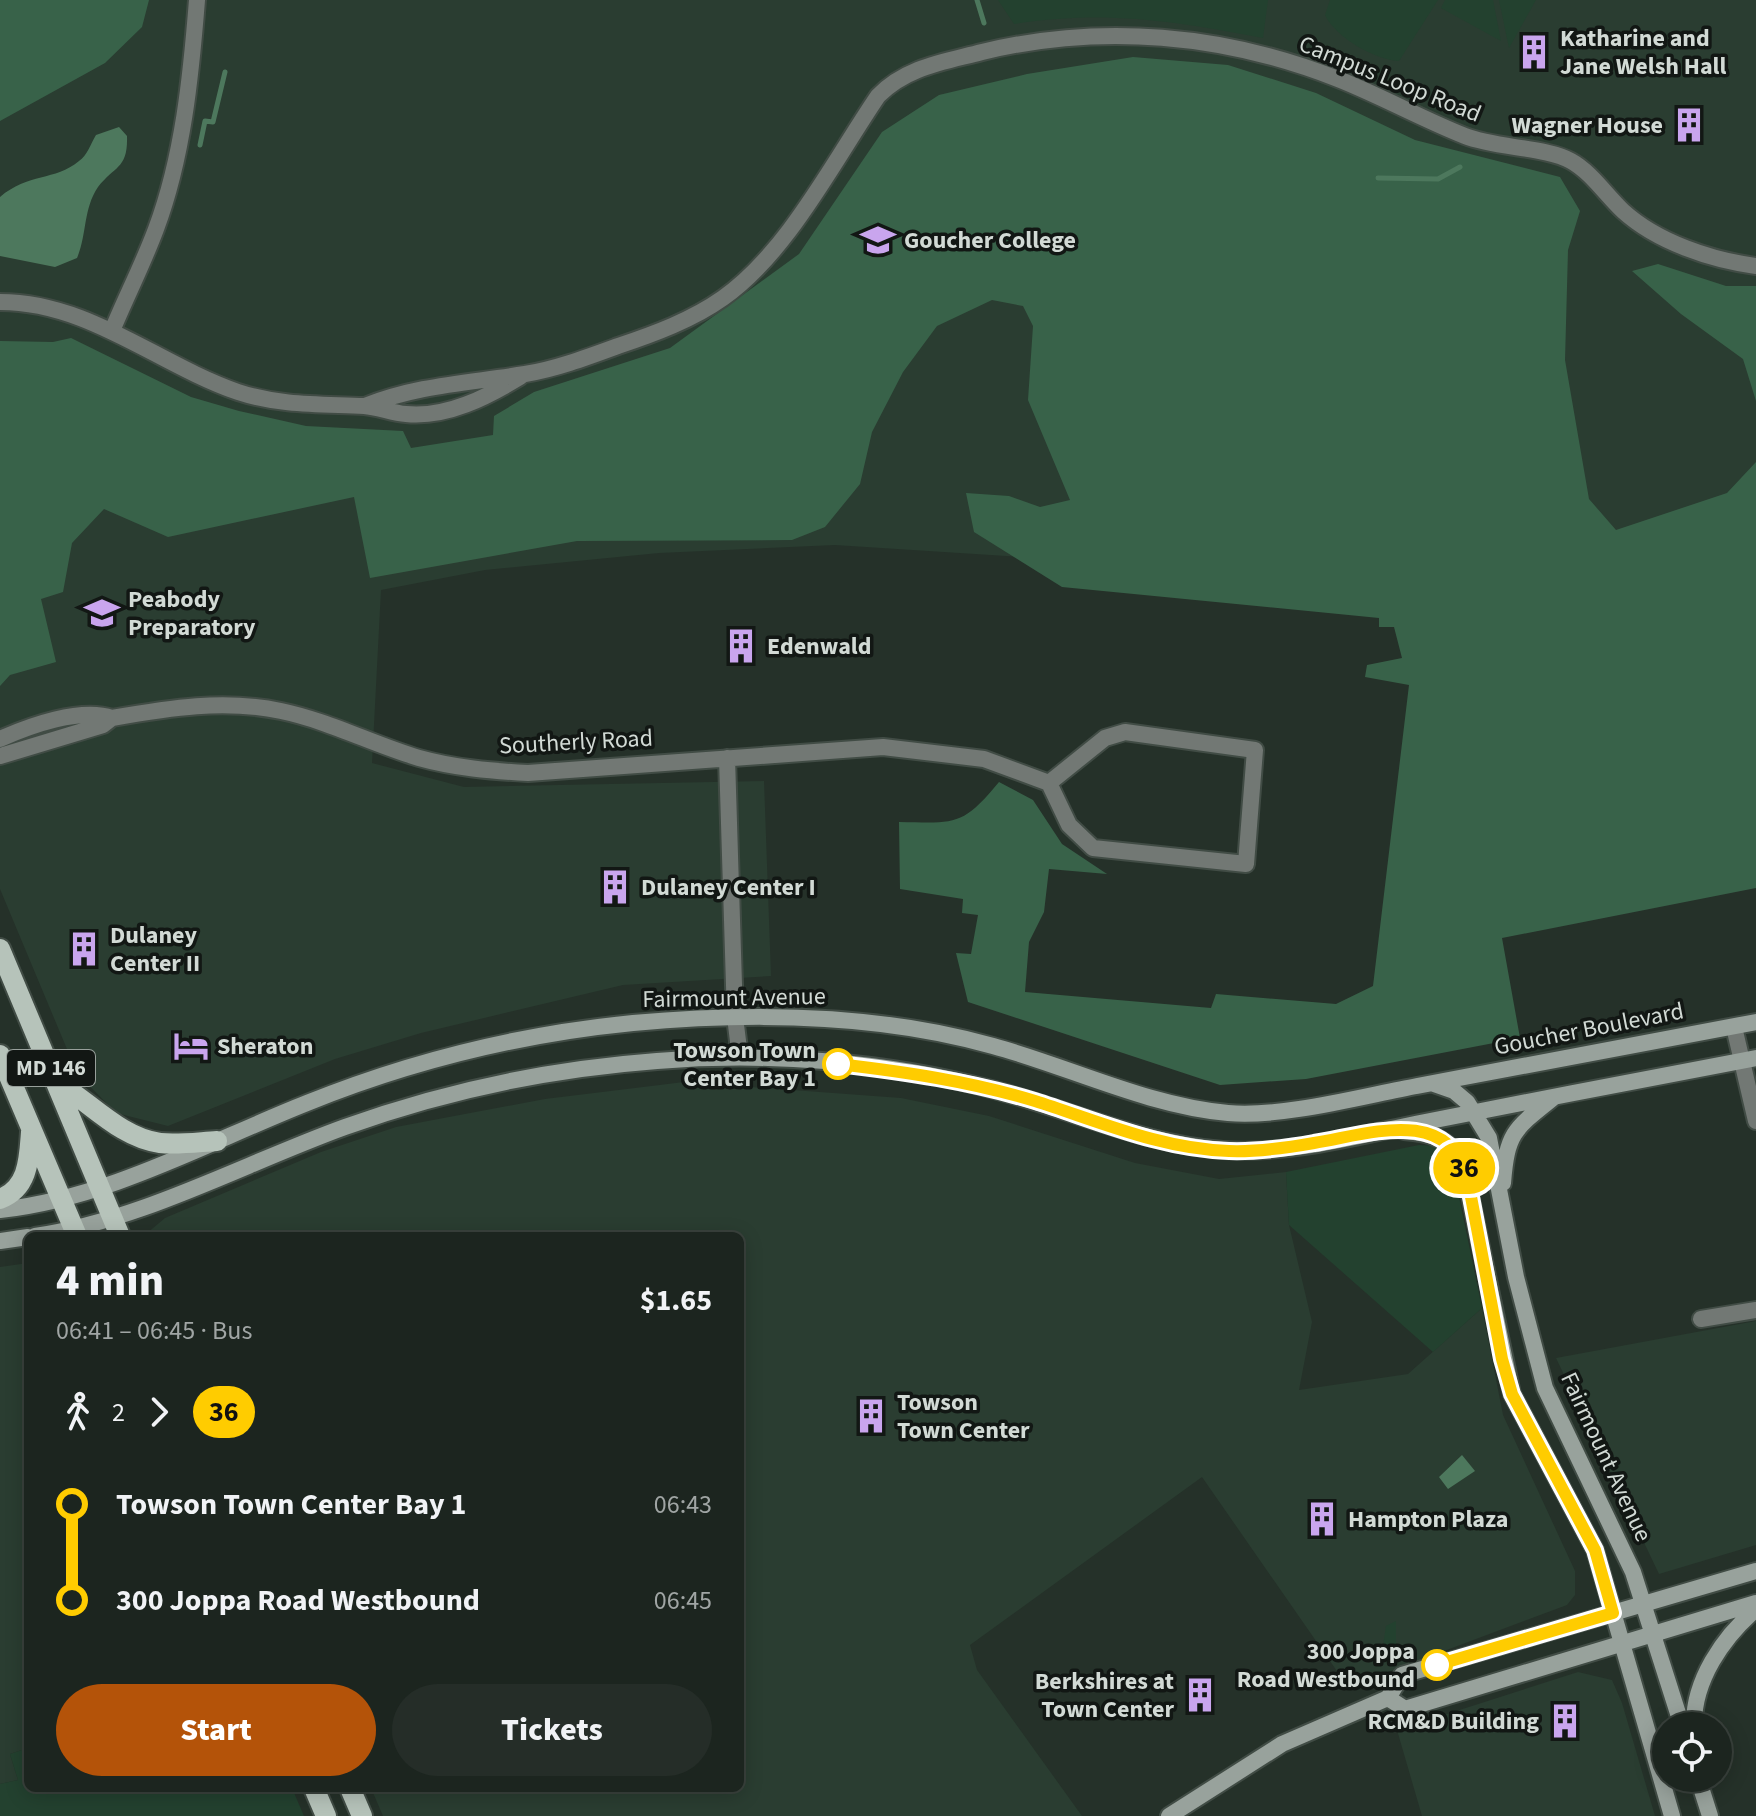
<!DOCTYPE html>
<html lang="en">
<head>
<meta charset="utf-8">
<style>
  body { margin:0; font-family:"Source Sans 3",sans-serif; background:#252d28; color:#f1f3f6; height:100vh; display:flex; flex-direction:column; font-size:30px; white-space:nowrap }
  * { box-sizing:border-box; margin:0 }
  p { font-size:26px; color:#a0a5a4 }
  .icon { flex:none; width:44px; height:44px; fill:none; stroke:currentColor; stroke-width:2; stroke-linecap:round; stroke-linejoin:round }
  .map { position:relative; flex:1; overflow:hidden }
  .side { position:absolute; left:24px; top:1232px; width:720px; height:560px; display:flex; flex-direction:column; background:#1c251f; border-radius:12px; box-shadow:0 4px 20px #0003,0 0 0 2px #3a423d }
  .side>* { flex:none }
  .badge { padding:0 16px; border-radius:26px; font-size:28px; line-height:52px }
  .controls { position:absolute; left:1652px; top:1712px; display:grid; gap:16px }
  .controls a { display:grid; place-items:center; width:80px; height:80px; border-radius:50%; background:#1c251f; box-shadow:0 4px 20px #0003,0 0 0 2px #3a423d; font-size:40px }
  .map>.badge { position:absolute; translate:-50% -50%; box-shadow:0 0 0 4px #fff }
  .legs { display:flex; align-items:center; gap:12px; height:88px; padding:0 32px; font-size:26px }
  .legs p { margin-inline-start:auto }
  .headline { display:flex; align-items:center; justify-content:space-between; height:136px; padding:0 32px }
  h1 { font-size:44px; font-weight:800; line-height:60px }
  .primary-button { display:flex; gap:16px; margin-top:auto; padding:16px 32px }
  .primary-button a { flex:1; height:92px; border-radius:48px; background:#b45309; color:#fff; font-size:32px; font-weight:800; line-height:92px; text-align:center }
  .primary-button a+a { background:#252d28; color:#f1f3f6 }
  ul { padding:0 32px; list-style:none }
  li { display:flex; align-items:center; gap:28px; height:96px; font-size:30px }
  li i { display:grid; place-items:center; width:12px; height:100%; margin:0 10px; background:currentColor }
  li i::after { content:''; width:20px; height:20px; margin:-10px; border:6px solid; border-radius:50%; background:#1c251f }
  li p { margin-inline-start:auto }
  li:first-child i { background:linear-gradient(#0000 50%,currentColor 0) }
  li:last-child i { background:linear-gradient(currentColor 50%,#0000 0) }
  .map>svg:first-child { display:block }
  .built { fill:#2a3d31 }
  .green { fill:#23412f }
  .forest { fill:#386249 }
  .water { fill:#4d785d }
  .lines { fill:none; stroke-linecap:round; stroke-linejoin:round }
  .stream { stroke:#4d785d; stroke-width:5 }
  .minor-casing { stroke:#414c45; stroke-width:20 }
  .secondary-casing { stroke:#414c45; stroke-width:20 }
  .primary-casing { stroke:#414c45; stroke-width:24 }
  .minor { stroke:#727874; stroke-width:16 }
  .secondary { stroke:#98a29c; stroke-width:16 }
  .primary { stroke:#b6c3ba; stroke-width:20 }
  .line-1-casing { stroke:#fff; stroke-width:18 }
  .line-1 { stroke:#fc0; stroke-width:12 }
  .stop-1-dot { fill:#fff; stroke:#fc0; stroke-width:4 }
  .labels { text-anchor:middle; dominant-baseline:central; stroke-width:7; stroke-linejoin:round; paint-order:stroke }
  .shield { fill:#121714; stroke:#98a09b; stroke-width:2 }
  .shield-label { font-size:22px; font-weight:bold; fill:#d2dad5 }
  .poi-label { font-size:24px; font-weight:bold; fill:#d2dad5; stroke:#121714; text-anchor:start }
  .street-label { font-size:24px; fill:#d2dad5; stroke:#121714 }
  .stop-label { font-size:24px; font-weight:bold; fill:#d2dad5; stroke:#121714; text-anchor:end }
</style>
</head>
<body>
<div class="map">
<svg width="1756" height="1816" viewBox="0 0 1756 1816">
  <rect width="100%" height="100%" fill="#253129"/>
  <path class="built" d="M0,0H1756V888L1397,602L1022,557L835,545L659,553L485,570L381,590L372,763L464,787L764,781L771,976L623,985L421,1033L335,1059L168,1126L116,1113L77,1073L0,889Z
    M684,1082L901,1098L989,1116L1135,1163L1219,1179L1286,1172L1289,1225L1312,1322L1299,1390L1408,1374L1482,1308L1503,1415L1575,1571V1595L1567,1605L1348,1687L1202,1477L970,1645L977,1670L1082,1816H383L371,1788H740V1236L146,1234L165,1218L321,1152L396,1127L545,1099Z
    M28,1263V1748L10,1754L18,1780L0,1784V1267Z
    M1756,1321V1545L1659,1574L1556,1358Z
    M1578,1672L1612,1680L1622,1703L1655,1816H1422L1397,1730Z"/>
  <path class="green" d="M998,0H1268L1263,38C1171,21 1108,10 1014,24Z
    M1330,0H1438L1399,61C1375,60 1335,37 1325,15Z
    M1445,0H1493L1501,41L1441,8Z
    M1499,0H1536L1509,48Z
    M1419,1145L1441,1146L1451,1158L1482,1308L1433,1352L1289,1225L1286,1172Z
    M1396,1621V1657L1394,1662L1387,1663L1382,1653L1386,1626Z
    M28,1748V1788H292L304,1816H0V1784L18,1780L10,1754Z"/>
  <path class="forest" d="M0,0H149L142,27L105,63L0,121Z
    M1133,57L1228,65L1316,93L1415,140L1560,177L1580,211L1568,250L1565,360L1589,499L1616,530L1727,493L1756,462V888L1502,938L1520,1038L1306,1079L1220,1085L968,1002L956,953L971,954L978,915L962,913L963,899L900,889L899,822C955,823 962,827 999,782L1033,800L1062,844L1107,874L1049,869L1044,912L1029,942L1025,992L1211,1008L1216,994L1336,1004L1373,986L1409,685L1365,677L1367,665L1402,658L1394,627H1379V618L1062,587L974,532L966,493L1009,496L1040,507L1070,500L1028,400L1033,326L1023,306L992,300L937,326L903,372L872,432L860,484L825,527L792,540L577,541L370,578L354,497L168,537L104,509L72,543L63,592L41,599L56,662L10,675L0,686V341L53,342L71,338L191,397L239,411L306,426L403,431L411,448L493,435L494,416L534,392L670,348L799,254L882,132L939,95L1027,74Z
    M1658,264L1726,286H1756V401L1743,359L1681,314L1632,271Z"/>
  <path class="water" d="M119,127L127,136C128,169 115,165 98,187C83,209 87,235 77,258L55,267L0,256V197C28,173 55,181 79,161C87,156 91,143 96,135Z
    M1462,1455L1475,1471L1448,1489L1439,1477Z"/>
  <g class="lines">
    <path class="stream" d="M977,0L984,23
      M200,145L205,121L213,122L225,72
      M1378,178L1438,179L1460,167"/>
    <g class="minor-casing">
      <path id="minor" d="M0,302C89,302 157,364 238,392C280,406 321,404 364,406C378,407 392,413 406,414C447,418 487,397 520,377
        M112,331C126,297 143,264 156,229C183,157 191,76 197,0
        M365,406C417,385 470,383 525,374C556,369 588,357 618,346C654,334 692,320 723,298C788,252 833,162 878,96C906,67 944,62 982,52C1101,23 1224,34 1338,79C1381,96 1422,119 1465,136C1495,148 1546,147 1571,161C1591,172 1606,195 1623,211C1657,242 1711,260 1756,266
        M0,739C29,726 81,707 112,718
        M0,756L103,725L112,718C169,708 224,699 281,711C329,721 372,744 419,758C455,768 491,771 528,773L883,747L984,759L1049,783L1069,825L1093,848L1246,864L1255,750L1125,732L1105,738L1049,783
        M727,758L735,1017L740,1057
        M1734,1027L1756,1121
        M1701,1319L1756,1310"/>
    </g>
    <g class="secondary-casing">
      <path id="secondary" d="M1434,1084L1454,1091L1467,1102L1489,1138L1516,1277L1545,1388L1633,1572L1682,1726
        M1404,1131C1431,1133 1448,1138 1463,1162L1512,1394L1595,1550L1672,1816
        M1503,1183C1507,1133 1514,1129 1553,1098
        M0,1210C109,1198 206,1143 307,1103C411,1061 521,1034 633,1023C752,1012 877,1013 993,1046C1070,1067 1148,1106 1228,1113C1282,1118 1363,1096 1417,1086C1530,1065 1643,1044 1756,1022
        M35,1236C142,1220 243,1164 345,1127C445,1091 550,1069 657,1061C767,1052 884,1061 991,1089C1069,1109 1142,1144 1223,1150C1290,1155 1359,1135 1425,1122C1535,1100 1646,1079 1756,1058
        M0,1241L28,1237
        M1388,1698L1405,1709L1756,1603
        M1694,1726C1693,1681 1723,1637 1756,1609
        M1698,1778L1710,1816
        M1169,1816L1282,1744L1388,1698L1402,1675L1756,1571"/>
    </g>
    <g class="primary-casing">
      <path id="primary" d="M0,949L120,1236
        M0,1055L77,1236
        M58,1083C91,1103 121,1138 160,1143C178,1145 199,1142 217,1141
        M0,1199C29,1188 29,1158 31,1132
        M314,1788L326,1816
        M350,1788L362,1816"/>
    </g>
    <use href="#minor" class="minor"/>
    <use href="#secondary" class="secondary"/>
    <use href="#primary" class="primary"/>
  </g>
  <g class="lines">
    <g class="line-1-casing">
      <path id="line-1" d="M838,1064C905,1072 969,1081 1035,1101C1098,1121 1161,1149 1229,1151C1257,1152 1286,1148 1314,1143C1366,1135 1446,1105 1467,1176L1502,1359L1512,1394L1595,1550L1613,1613L1437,1665"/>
    </g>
    <use href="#line-1" class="line-1"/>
  </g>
  <defs>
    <g id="building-bare" transform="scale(2.76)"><path d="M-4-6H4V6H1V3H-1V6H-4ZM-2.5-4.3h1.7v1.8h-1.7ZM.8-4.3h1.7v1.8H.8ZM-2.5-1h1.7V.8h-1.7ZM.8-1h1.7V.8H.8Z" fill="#c9a5ee" stroke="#121714" stroke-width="2.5" paint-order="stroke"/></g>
    <g id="university-bare" transform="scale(2.76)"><path d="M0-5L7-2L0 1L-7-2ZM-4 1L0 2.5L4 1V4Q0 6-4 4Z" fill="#c9a5ee" stroke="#121714" stroke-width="2.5" paint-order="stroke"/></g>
    <g id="school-bare" transform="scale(2.76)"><path d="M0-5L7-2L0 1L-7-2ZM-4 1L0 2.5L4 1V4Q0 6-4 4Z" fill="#c9a5ee" stroke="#121714" stroke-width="2.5" paint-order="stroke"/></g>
    <g id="hotel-bare" transform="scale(2.76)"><path d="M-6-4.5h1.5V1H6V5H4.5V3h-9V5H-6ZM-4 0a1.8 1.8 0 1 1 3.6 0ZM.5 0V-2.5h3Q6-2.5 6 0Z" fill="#c9a5ee" stroke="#121714" stroke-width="2.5" paint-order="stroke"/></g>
  </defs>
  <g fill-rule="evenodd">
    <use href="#building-bare" x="1534" y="52"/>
    <use href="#building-bare" x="1689" y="125"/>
    <use href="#university-bare" x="878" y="240"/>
    <use href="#school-bare" x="102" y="613"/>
    <use href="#building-bare" x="741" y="646"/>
    <use href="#building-bare" x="615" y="887"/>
    <use href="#building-bare" x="84" y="949"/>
    <use href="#hotel-bare" x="191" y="1046"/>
    <use href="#building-bare" x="871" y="1416"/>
    <use href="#building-bare" x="1322" y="1519"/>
    <use href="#building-bare" x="1200" y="1695"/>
    <use href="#building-bare" x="1565" y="1721"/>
  </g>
  <g class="stop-1-dot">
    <circle cx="838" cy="1064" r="14"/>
    <circle cx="1437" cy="1665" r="14"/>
  </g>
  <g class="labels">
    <rect class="shield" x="7" y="1050" width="88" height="36" rx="6"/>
    <g class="shield-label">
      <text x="51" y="1068">MD 146</text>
    </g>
    <g class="poi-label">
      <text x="1560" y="38">Katharine and<tspan x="1560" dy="28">Jane Welsh Hall</tspan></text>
      <text x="1663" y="125" text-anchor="end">Wagner House</text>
      <text x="904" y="240">Goucher College</text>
      <text x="128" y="599">Peabody<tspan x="128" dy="28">Preparatory</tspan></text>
      <text x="767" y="646">Edenwald</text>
      <text x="641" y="887">Dulaney Center I</text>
      <text x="110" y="935">Dulaney<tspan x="110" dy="28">Center II</tspan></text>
      <text x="217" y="1046">Sheraton</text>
      <text x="897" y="1402">Towson<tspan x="897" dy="28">Town Center</tspan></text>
      <text x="1348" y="1519">Hampton Plaza</text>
      <text x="1174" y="1681" text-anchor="end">Berkshires at<tspan x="1174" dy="28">Town Center</tspan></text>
      <text x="1539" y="1721" text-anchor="end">RCM&amp;D Building</text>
    </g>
    <g class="street-label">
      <text transform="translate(1390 79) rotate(22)">Campus Loop Road</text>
      <text transform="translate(576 742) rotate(-3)">Southerly Road</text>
      <text transform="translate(734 998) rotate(-1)">Fairmount Avenue</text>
      <text transform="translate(1589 1029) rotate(-11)">Goucher Boulevard</text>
      <text transform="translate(1606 1457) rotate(65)">Fairmount Avenue</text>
    </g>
    <g class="stop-label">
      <text x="816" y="1050">Towson Town<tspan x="816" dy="28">Center Bay 1</tspan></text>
      <text x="1415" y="1651">300 Joppa<tspan x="1415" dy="28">Road Westbound</tspan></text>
    </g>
  </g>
</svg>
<div class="controls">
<a><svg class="icon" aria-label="locate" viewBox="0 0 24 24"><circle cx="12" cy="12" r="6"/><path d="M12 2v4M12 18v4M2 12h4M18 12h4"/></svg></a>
</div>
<b class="badge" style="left:1464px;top:1168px;background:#fc0;color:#111">36</b>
<section class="side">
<div class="headline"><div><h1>4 min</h1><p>06:41 – 06:45 · Bus</p></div><b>$1.65</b></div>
<div class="legs"><svg class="icon" aria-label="walk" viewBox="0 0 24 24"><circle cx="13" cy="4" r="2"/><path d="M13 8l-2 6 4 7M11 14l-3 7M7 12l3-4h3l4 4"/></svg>2<svg class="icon" aria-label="forward" viewBox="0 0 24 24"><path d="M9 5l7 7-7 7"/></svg><b class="badge" style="background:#fc0;color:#111">36</b></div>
<ul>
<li><i style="color:#fc0"></i><b>Towson Town Center Bay 1</b><p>06:43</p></li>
<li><i style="color:#fc0"></i><b>300 Joppa Road Westbound</b><p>06:45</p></li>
</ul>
<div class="primary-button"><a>Start</a><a>Tickets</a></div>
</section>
</div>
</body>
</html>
